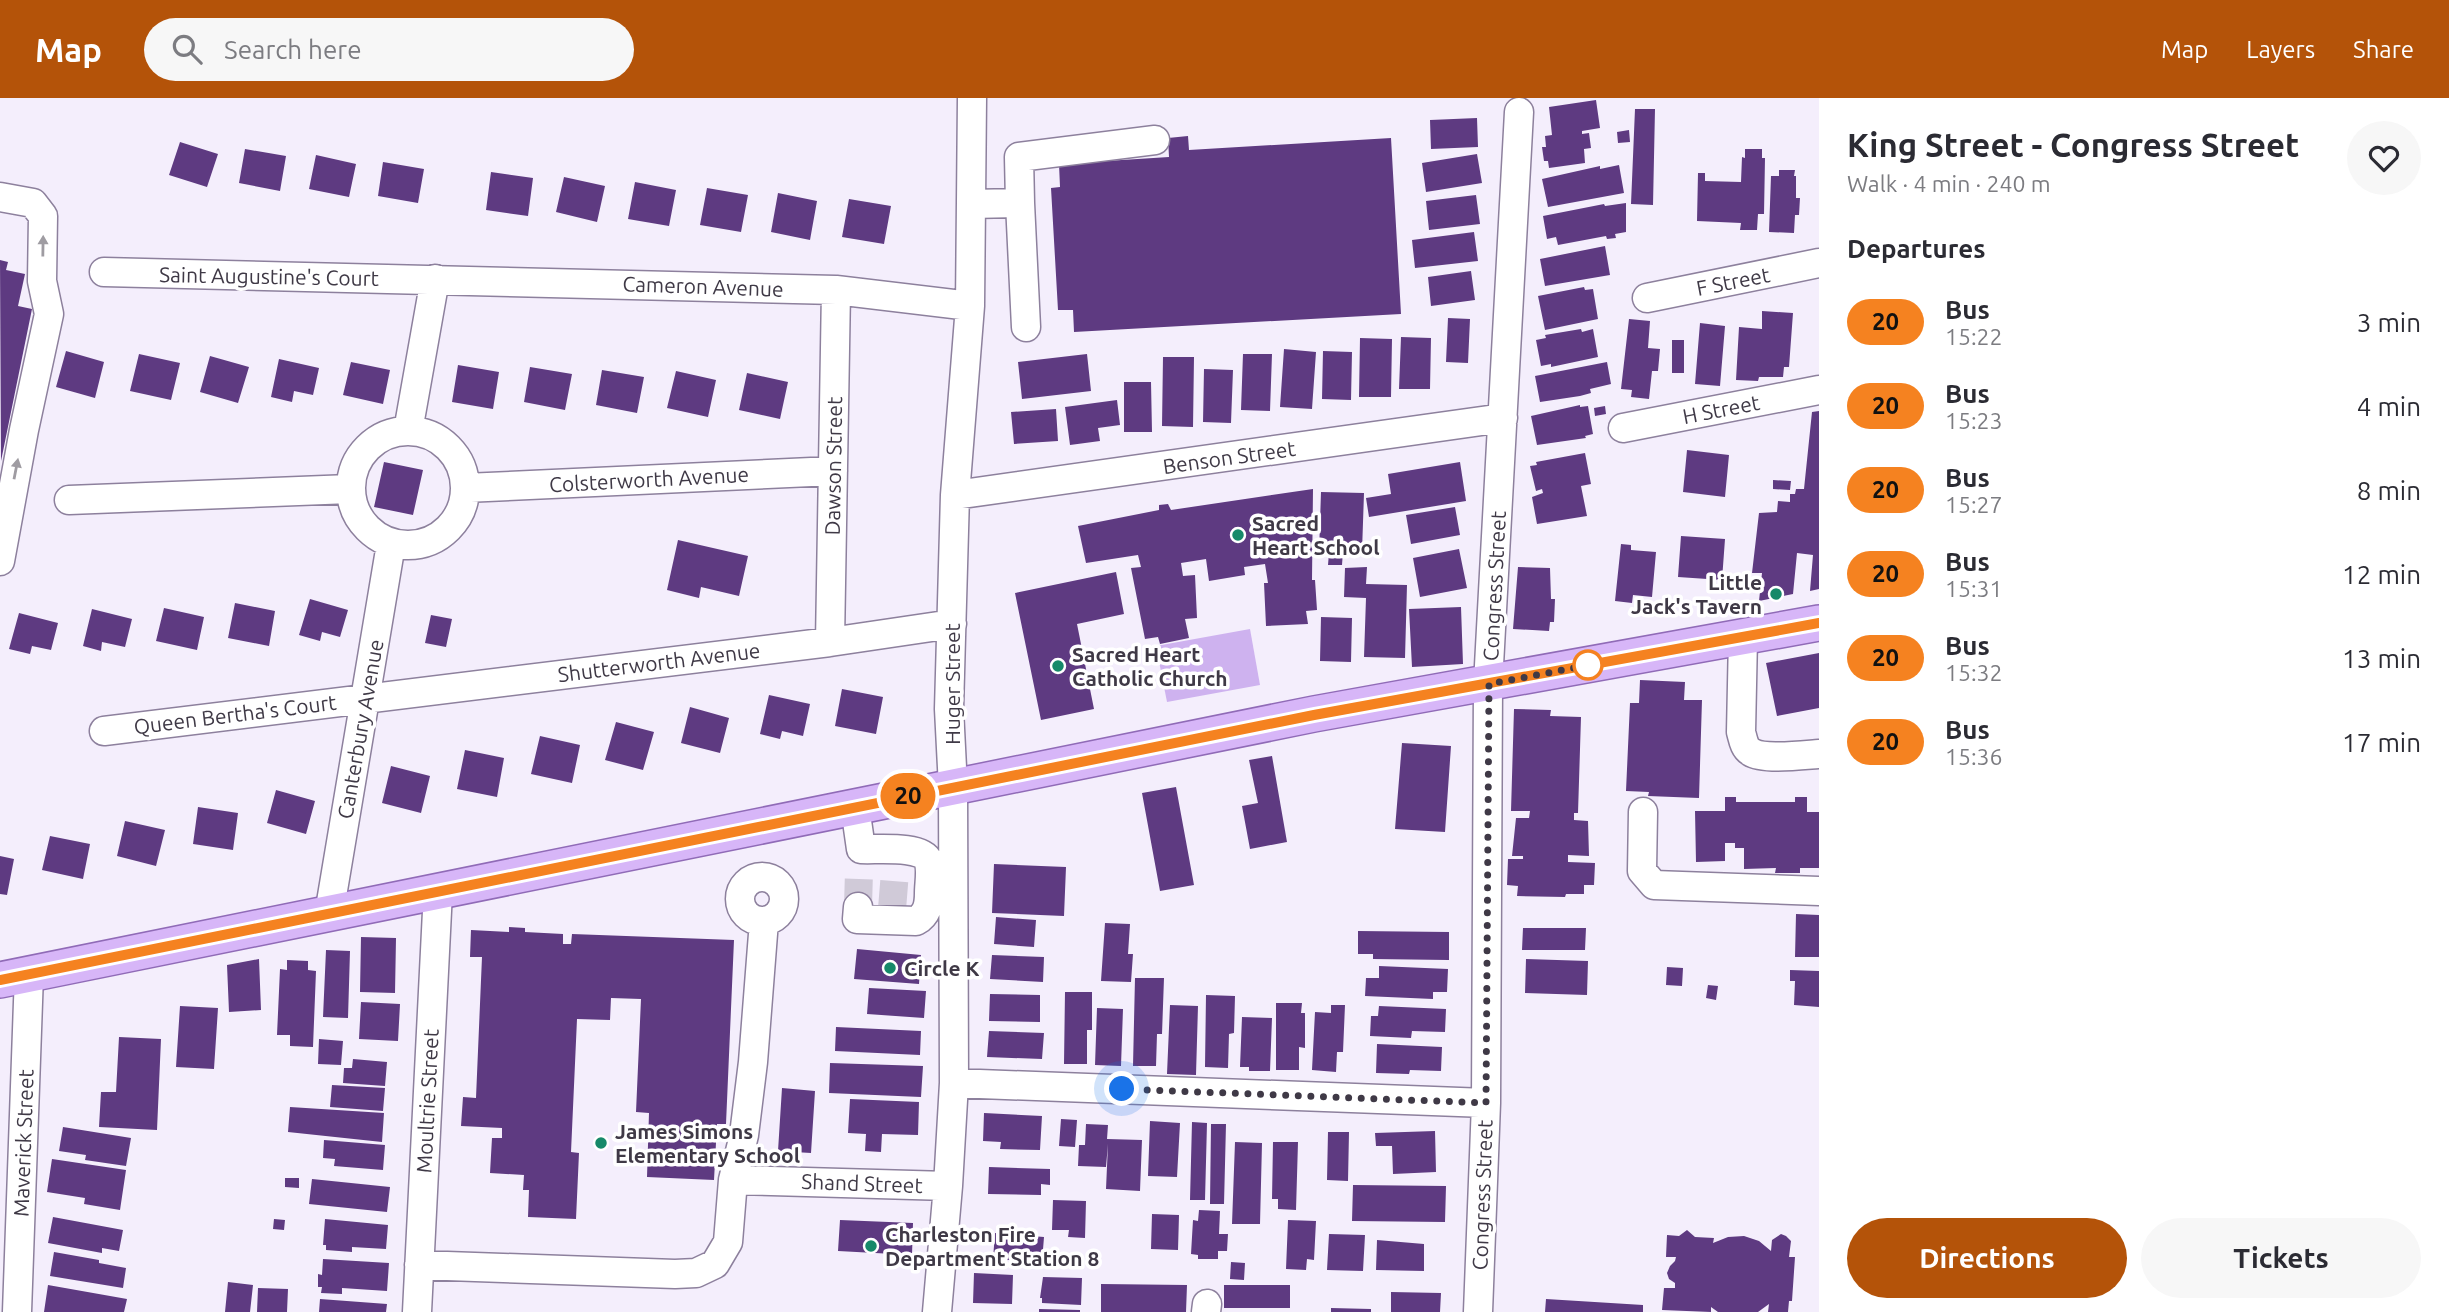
<!DOCTYPE html>
<html lang="en">
<head>
<meta charset="utf-8">
<style>
  body { margin:0; font-family:Ubuntu,sans-serif; background:#f7f7f7; color:#2b2b33; height:100vh; display:flex; flex-direction:column; font-size:26px; white-space:nowrap }
  * { box-sizing:border-box; margin:0 }
  p { font-size:23px; color:#7c7c81 }
  .icon { flex:none; width:38px; height:38px; fill:none; stroke:currentColor; stroke-width:2; stroke-linecap:round; stroke-linejoin:round }
  .map { position:relative; flex:1; overflow:hidden }
  .side { display:flex; flex-direction:column; background:#fff; width:630px }
  .side>* { flex:none }
  .badge { padding:0 14px; border-radius:23px; font-size:24px; line-height:46px }
  .you { position:absolute; width:35px; height:35px; margin:-18px; border:5px solid #fff; border-radius:50%; background:#1a73e8; box-shadow:0 0 0 10px #1a73e833 }
  .map>.badge { position:absolute; translate:-50% -50%; box-shadow:0 0 0 4px #fff }
  h2 { padding:0 28px; font-size:26px; line-height:63px }
  .round { display:grid; place-items:center; flex:none; width:74px; height:74px; border-radius:37px; background:#f7f7f7 }
  .headline { display:flex; align-items:center; justify-content:space-between; height:119px; padding:0 28px }
  h1 { font-size:33px; font-weight:700; line-height:52px }
  .action { display:flex; gap:14px; margin-top:auto; padding:14px 28px }
  .action a { flex:1; height:80px; border-radius:42px; background:#b45309; color:#fff; font-size:28px; font-weight:700; line-height:80px; text-align:center }
  .action a+a { background:#f7f7f7; color:#2b2b33 }
  ul { padding:0; list-style:none }
  li { display:flex; align-items:center; gap:21px; height:84px; padding:0 28px }
  li div { flex:1 }
  li b { display:block; font-size:26px }
  li em { font-style:normal }
  li .badge { min-width:77px; font-weight:700; text-align:center }
  header { display:flex; align-items:center; gap:42px; box-sizing:border-box; height:98px; padding:0 35px; background:#b45309; color:#fff }
  header strong { font-size:33px }
  nav { display:flex; gap:38px; margin-inline-start:auto; font-size:24px }
  .search { width:490px; height:63px; background:#f7f7f7; display:flex; align-items:center; gap:18px; box-sizing:border-box; padding:0 24px; border-radius:38px; color:#7c7c81; font-size:26px }
  main { display:flex; flex:1; min-height:0 }
  .map>svg:first-child { display:block }
  .green { fill:#ceb2ef }
  .building { fill:#5e3a81 }
  .lines { fill:none; stroke-linecap:round; stroke-linejoin:round }
  .minor-tunnel { stroke:#d0cad8; stroke-width:28; stroke-dasharray:28 14; stroke-linecap:butt }
  .minor-casing { stroke:#8d809d; stroke-width:31 }
  .major-casing { stroke:#906bb7; stroke-width:38 }
  .minor { stroke:#fff; stroke-width:28 }
  .major { stroke:#d7b6f8; stroke-width:35 }
  .oneway { fill:#9f9ca2 }
  .line-casing { stroke:#fff; stroke-width:16 }
  .line { stroke:#f58220; stroke-width:10 }
  .walk { stroke:#3f3946; stroke-width:7; stroke-dasharray:0 12.6 }
  .poi-dot { fill:#168969; stroke:#fff; stroke-width:2.5 }
  .stop-dot { fill:#fff; stroke:#f58220; stroke-width:3.5 }
  .labels { text-anchor:middle; dominant-baseline:central; stroke-width:7; stroke-linejoin:round; paint-order:stroke }
  .street-label { font-size:21px; fill:#3f3946; stroke:#fff }
  .poi-label { font-size:21px; font-weight:bold; fill:#3f3946; stroke:#fff; text-anchor:start }
</style>
</head>
<body>
<header>
<strong>Map</strong>
<div class="search"><svg class="icon" aria-label="search" viewBox="0 0 24 24"><circle cx="10" cy="10" r="6"/><path d="M15 15l6 6"/></svg>Search here</div>
<nav><a>Map</a><a>Layers</a><a>Share</a></nav>
</header>
<main>
<div class="map">
<svg width="1819" height="1214" viewBox="0 0 1819 1214">
  <rect width="100%" height="100%" fill="#f4eefc"/>
  <path class="green" d="M1250,531L1260,587L1167,604L1156,548Z"/>
  <path class="building" d="M1596,2L1600,30L1582,33V36L1589,35L1591,50L1584,51L1585,65L1549,70L1548,63H1544L1542,49H1546L1545,38L1552,37L1549,9Z
    M1635,11H1655L1653,107L1631,106Z
    M1477,20L1478,49L1431,51L1430,22Z
    M1629,32L1630,44L1618,45L1617,34Z
    M1188,38L1189,52L1391,40L1401,216L1074,234L1073,212H1058L1051,90L1060,89L1059,66L1169,59L1168,40Z
    M180,44L218,56L207,89L169,77Z
    M245,51L286,58L280,93L239,85Z
    M1745,51H1762V60H1765L1764,116H1758L1757,132H1740L1741,125L1697,123L1698,75H1705V83L1741,84L1742,59L1745,60Z
    M1477,56L1482,85L1426,94L1422,65Z
    M316,57L356,66L349,99L309,91Z
    M383,64L424,71L418,105L378,98Z
    M1619,67L1624,95L1548,109L1542,81L1600,68V71Z
    M1779,72H1795L1794,78H1796V100H1800L1799,117H1795L1794,135L1769,134L1771,78H1779Z
    M491,74L533,80L528,118L486,112Z
    M564,79L605,88L597,124L556,114Z
    M635,84L676,92L669,128L628,121Z
    M707,90L748,97L741,134L700,127Z
    M778,95L817,103L810,142L771,134Z
    M1476,97L1480,126L1429,132L1426,103Z
    M849,101L891,108L884,146L842,139Z
    M1626,105V134L1615,136L1616,140L1607,141L1606,138L1558,147L1556,139L1547,141L1543,118L1604,106L1605,108Z
    M1474,134L1478,163L1415,170L1412,142Z
    M1605,148L1610,177L1545,188L1540,161Z
    M0,162L8,164L6,172L25,176L18,208L32,211L1,363Z
    M1471,173L1475,202L1431,208L1428,179Z
    M1584,189L1585,192L1593,191L1598,221L1545,232L1538,198Z
    M1762,213L1793,215L1789,269H1784L1783,279H1759L1758,283L1736,282L1739,229L1762,231Z
    M1448,220L1470,221L1468,265L1446,264Z
    M1629,221L1650,223L1648,250L1660,251L1658,273H1652L1649,301L1631,299L1632,292L1621,291Z
    M1700,225L1725,228L1720,288L1695,286Z
    M1581,231L1582,234L1593,231L1598,259L1551,269V266L1541,268L1536,242L1546,240L1545,237Z
    M1401,239L1431,240L1430,291H1399Z
    M1360,240L1392,241L1391,299H1359Z
    M1672,242H1684V275H1672Z
    M1284,251L1316,254L1312,311L1280,309Z
    M66,253L104,264L95,300L56,289Z
    M1323,253L1352,254L1351,302L1322,301Z
    M139,256L180,265L171,302L130,293Z
    M1087,256L1091,293L1022,301L1018,264Z
    M1243,256H1272L1270,313L1241,312Z
    M210,258L249,269L238,305L200,294Z
    M1163,259H1194L1193,329L1162,328Z
    M279,261L319,270L313,297L294,293L292,304L271,299Z
    M351,264L390,272L383,306L343,297Z
    M1607,264L1611,286L1590,291L1591,295L1580,298L1540,304L1535,278Z
    M458,267L499,274L493,311L452,304Z
    M530,269L572,276L565,312L524,304Z
    M1204,271L1233,272L1231,325L1203,324Z
    M602,272L644,279L637,315L596,307Z
    M676,273L716,282L708,319L667,310Z
    M747,275L788,284L780,321L739,312Z
    M1124,284H1151L1152,334H1124Z
    M1117,302L1120,327L1098,330L1100,343L1070,347L1065,309Z
    M1580,307V309L1588,308L1593,336L1585,338L1586,340L1537,347L1531,318Z
    M1605,308L1606,316L1595,318L1594,310Z
    M1056,311L1058,343L1014,346L1011,314Z
    M1819,313V491L1810,493L1813,457L1797,455L1793,496L1759,503L1762,475H1752L1759,415L1777,414L1778,403L1790,404V396H1795L1796,391H1804L1812,314Z
    M1687,352L1729,357L1725,399L1683,394Z
    M1585,355L1591,386L1581,388L1587,418L1537,426L1532,399L1543,395L1542,391L1536,393L1530,368L1537,367L1536,364Z
    M384,364L423,372L413,417L374,409Z
    M1460,364L1466,403L1369,419L1366,400L1391,396L1388,376Z
    M1773,382L1791,383L1790,392L1773,391Z
    M1313,391L1312,482H1315L1317,512L1306,513L1308,526L1266,528L1264,485H1268L1265,466L1244,469L1245,477L1209,483L1206,461L1181,465L1183,478L1195,477L1197,520L1185,521L1189,540L1160,546L1158,539L1145,541L1131,470L1141,469L1138,457L1086,465L1078,428L1159,412V407L1168,406L1171,412Z
    M1321,394L1364,395L1362,454L1343,453L1342,467H1328L1329,455H1319Z
    M1455,409L1460,437L1411,446L1406,417Z
    M1681,438L1725,441L1722,482L1678,479Z
    M678,442L748,458L739,498L701,489L699,500L667,492Z
    M1621,446L1631,447V452L1656,454L1652,499L1633,497L1632,505L1615,503Z
    M1459,451L1467,490L1420,499L1413,460Z
    M1367,469L1366,486L1407,487L1405,560L1364,559L1366,500L1344,499L1345,470Z
    M1518,469L1550,470L1551,501H1555L1554,524H1550L1549,533L1513,531Z
    M1116,474L1124,516L1077,526L1094,611L1041,622L1015,495Z
    M310,501L348,512L340,539L322,534L320,543L299,537Z
    M235,505L275,513L269,548L228,540Z
    M1461,509L1463,566L1412,569L1409,511Z
    M164,510L204,519L197,552L156,543Z
    M92,511L132,521L125,549L102,544L101,553L83,548Z
    M19,515L58,525L51,552L32,548L30,556L9,551Z
    M431,517L452,521L446,549L425,545Z
    M1321,519L1352,520L1351,564L1320,563Z
    M1819,555V610L1777,618L1766,565Z
    M1640,582L1685,584L1684,602H1702L1699,700L1648,698L1649,694L1626,693L1630,605H1639Z
    M842,591L883,599L876,636L835,628Z
    M769,597L810,606L803,638L782,633L780,641L760,636Z
    M690,609L729,620L720,655L681,645Z
    M1514,611L1551,612L1550,618L1581,619L1578,715H1574V722L1588,723L1589,758L1568,757V764L1595,765L1594,787H1584V796H1566L1565,799L1517,798L1518,788L1507,787L1508,761H1523V758H1512L1516,720H1529L1530,713H1511Z
    M616,624L654,634L643,672L605,662Z
    M540,638L580,647L572,685L531,676Z
    M1402,645L1451,648L1445,734L1395,731Z
    M465,652L504,660L497,699L457,691Z
    M1272,658L1287,744L1250,751L1242,708L1258,705L1249,662Z
    M391,668L430,678L421,715L382,705Z
    M1176,689L1194,787L1160,793L1142,695Z
    M276,692L315,703L306,736L267,725Z
    M1725,699H1736V704H1795V699H1807V714H1819V770H1800V775H1775L1776,770L1744,771V750H1735V745H1725V763L1696,764L1695,713H1725Z
    M198,709L238,715L233,752L193,746Z
    M125,723L165,732L156,768L117,758Z
    M50,738L90,746L83,781L42,772Z
    M0,758L14,761L7,797L0,796Z
    M994,766L1066,769L1064,818L992,815Z
    M1796,816L1819,817V859H1795Z
    M996,819L1036,822L1034,849L994,846Z
    M1105,825L1130,826L1128,856H1133L1131,884L1101,883Z
    M509,829L525,830V834L563,836V846H571L572,836L734,842L726,1026H717L714,1082L647,1079L649,1015L636,1014L641,901L611,900L610,922L577,921L571,1054L579,1055L576,1121L528,1119L529,1092H523L524,1077L490,1075L492,1040H502V1030L461,1028L463,999L476,1000L482,859H470L471,832L509,834Z
    M1523,830H1586L1585,852H1522Z
    M1358,833L1449,834V862L1373,861V856H1358Z
    M361,839L396,840L395,895L360,894Z
    M857,851L921,857L919,886L854,881Z
    M326,852L350,853L348,920L323,919Z
    M992,857L1044,859L1043,884L990,881Z
    M259,861L261,912L229,914L227,867Z
    M1526,861L1588,863L1587,897L1525,895Z
    M287,862L308,863V872L316,873L313,949L290,948V937H277L280,871L287,872Z
    M1379,868L1448,871L1447,894H1433V901L1365,898L1366,880H1379Z
    M1667,869L1683,870L1682,888L1666,887Z
    M1790,872L1819,873V909L1794,907L1795,883H1790Z
    M1135,880H1164L1162,936H1157L1156,968H1133Z
    M1708,887L1718,888L1716,902L1706,900Z
    M869,890L926,893L924,920L867,916Z
    M1065,894H1092V932H1087V966H1064Z
    M990,896L1040,897V924L989,923Z
    M1206,897L1235,898L1234,935L1229,936L1228,970L1205,969Z
    M361,904L400,906L398,943L359,941Z
    M1276,905H1302L1301,915H1305V950L1299,949V972H1276Z
    M1170,907L1198,908L1196,977L1167,976Z
    M1331,907H1345L1343,954H1337L1336,974L1312,972L1315,914L1331,915Z
    M180,908L218,910L214,971L176,969Z
    M1379,908L1446,911L1445,934L1412,933L1411,940L1370,938L1371,918H1378Z
    M1097,910L1123,911L1121,968L1095,967Z
    M1242,919L1272,920L1270,973H1249V969H1240Z
    M836,929L921,933L920,957L835,953Z
    M989,933L1044,935L1042,961L987,959Z
    M119,939L161,941L157,1032L99,1029L101,994H116Z
    M319,941L343,943L341,967L318,966Z
    M1377,946L1442,949L1441,973L1410,972L1409,976L1376,975Z
    M353,961L387,964L385,988L343,985L344,970H352Z
    M830,965L923,968L921,999L829,995Z
    M332,987L385,990L383,1013L330,1009Z
    M782,990L815,993L811,1055L778,1053Z
    M850,1001L919,1004L918,1037L882,1036L881,1054L865,1053L866,1036L848,1035Z
    M290,1009L384,1015L382,1044L288,1034Z
    M984,1015L1042,1018L1040,1052L1000,1051L1001,1044L983,1043Z
    M1061,1021L1077,1022L1075,1049L1059,1048Z
    M1150,1023L1180,1025L1177,1079L1148,1078Z
    M1192,1024L1207,1025L1205,1102H1190Z
    M1086,1026L1108,1027L1107,1041L1142,1042L1140,1093L1106,1091L1108,1046L1106,1069L1078,1068L1079,1047H1085Z
    M1211,1026H1226L1224,1106H1210Z
    M63,1029L131,1040L126,1068L85,1062L86,1057L59,1053Z
    M1435,1033L1436,1074L1393,1076L1392,1048H1376L1375,1035Z
    M1328,1034H1349L1348,1083L1327,1082Z
    M324,1042L385,1047L383,1072L334,1068L335,1061L323,1060Z
    M1235,1044L1262,1045L1260,1126H1232Z
    M1273,1044H1298L1296,1112L1278,1111V1101H1272Z
    M52,1061L126,1072L120,1112L84,1106L85,1100L47,1094Z
    M989,1069L1050,1071V1087L1041,1086V1097L988,1096Z
    M285,1080H299V1090L285,1089Z
    M312,1081L390,1089L387,1114L309,1106Z
    M1353,1087L1446,1088L1445,1124L1352,1123Z
    M1053,1102L1086,1103L1085,1140L1068,1139L1069,1132H1052Z
    M1199,1112L1220,1113L1219,1136H1228L1227,1153H1218V1161H1198V1157L1191,1156L1193,1122L1198,1123Z
    M1152,1116L1179,1117L1178,1152L1151,1151Z
    M53,1119L123,1132L119,1153L102,1150V1155L48,1145Z
    M274,1121L285,1122L284,1132L273,1131Z
    M325,1121L388,1127L386,1151L352,1149V1154L326,1152V1147H323Z
    M840,1122L913,1125L912,1157L838,1153Z
    M1288,1122L1316,1123L1314,1162L1307,1161L1306,1172L1286,1171Z
    M1687,1132L1695,1139L1714,1140L1713,1145L1728,1139L1744,1138L1759,1143L1771,1153L1772,1142L1781,1136L1786,1138L1791,1143L1789,1159H1795L1792,1203H1789L1788,1214H1768L1769,1206L1758,1214H1718L1711,1209V1214L1662,1212L1664,1190H1675V1185L1669,1181L1667,1175L1670,1168L1675,1163L1676,1159H1666L1667,1137L1679,1138Z
    M995,1135L1044,1139L1042,1164L993,1161Z
    M1329,1136L1365,1137L1363,1173L1327,1172Z
    M1377,1142L1424,1146V1173L1376,1172Z
    M54,1154L99,1162V1165L126,1170L123,1190L50,1178Z
    M323,1161L389,1165L387,1193L342,1190V1196L321,1195L322,1189H318V1176L322,1177Z
    M1231,1164L1245,1165L1244,1182L1230,1181Z
    M974,1175L1013,1177L1012,1206L973,1205Z
    M1043,1179L1082,1180L1081,1207L1042,1205V1200H1040Z
    M228,1184L253,1187L250,1214H225Z
    M1101,1186L1187,1187L1186,1214H1101Z
    M48,1187L127,1201L124,1214H44Z
    M1224,1187H1290V1210H1224Z
    M258,1190L288,1191L287,1214H257Z
    M1391,1194L1441,1195L1440,1214H1391Z
    M320,1201L387,1206L386,1214H319Z
    M1546,1201L1643,1207V1214H1545Z
    M1331,1210L1371,1211V1214H1331Z
    M1039,1211L1080,1212V1214H1039Z"/>
  <g class="lines">
    <path class="minor-tunnel" d="M858,809L859,773
      M892,811L895,774"/>
    <g class="minor-casing">
      <path id="minor" d="M0,99L33,105L43,118L42,183L49,216L24,332L0,463
        M1020,105L1019,59L1155,42
        M971,106L1020,105L1026,229
        M104,174L836,192L970,208
        M1647,200L1819,165
        M1623,330L1819,292
        M408,333L435,181
        M351 390a57 57 0 1 1 114 0a57 57 0 1 1-114 0Z
        M465,390L833,373
        M955,397L1503,320
        M69,402L350,391
        M1743,539L1741,634C1743,641 1744,650 1751,654C1763,662 1804,657 1819,656
        M830,544L836,192
        M104,633L830,544L952,526
        M855,709L861,751C876,752 921,747 928,762C932,771 929,785 929,795C929,807 927,817 916,823L857,821L858,809
        M1643,714L1642,773L1654,787L1819,793
        M740 801a22 22 0 1 1 44 0a22 22 0 1 1-44 0Z
        M329,816L391,446
        M954,985L1486,1005
        M733,1082L948,1088
        M419,1167L675,1176L696,1175L715,1166L728,1144L733,1082L744,1037L753,964L764,823
        M17,1214L29,876
        M417,1214L438,793
        M937,1214L948,1088L954,985L953,689L949,611L955,397L970,208L972,0
        M1206,1214L1207,1206
        M1478,1214L1486,1005L1488,586L1519,14"/>
    </g>
    <g class="major-casing">
      <path id="major" d="M0,882L1314,616L1819,525"/>
    </g>
    <use href="#minor" class="minor"/>
    <use href="#major" class="major"/>
  </g>
  <defs><path id="oneway-solid" d="M-6-.8H1V-3.2L6.5 0L1 3.2V.8H-6Z" transform="scale(1.75)"/></defs>
  <g class="oneway">
    <use href="#oneway-solid" transform="translate(43 148) rotate(-89)"/>
    <use href="#oneway-solid" transform="translate(16 371) rotate(-79)"/>
  </g>
  <g class="lines">
    <g class="line-casing">
      <path id="line" d="M0,882L1314,617L1819,525"/>
    </g>
    <use href="#line" class="line"/>
    <path class="walk" d="M1122,991L1486,1005L1489,586L1595,566L1588,567"/>
  </g>
  <g class="poi-dot">
    <circle cx="1238" cy="437" r="7"/>
    <circle cx="1776" cy="496" r="7"/>
    <circle cx="1058" cy="568" r="7"/>
    <circle cx="890" cy="870" r="7"/>
    <circle cx="601" cy="1045" r="7"/>
    <circle cx="871" cy="1148" r="7"/>
  </g>
  <circle class="stop-dot" cx="1588" cy="567" r="14"/>
  <g class="labels">
    <g class="street-label">
      <text transform="translate(269 178) rotate(1)">Saint Augustine's Court</text>
      <text transform="translate(1733 183) rotate(-11)">F Street</text>
      <text transform="translate(703 188) rotate(2)">Cameron Avenue</text>
      <text transform="translate(1721 311) rotate(-11)">H Street</text>
      <text transform="translate(1229 359) rotate(-8)">Benson Street</text>
      <text transform="translate(833 368) rotate(-89)">Dawson Street</text>
      <text transform="translate(649 381) rotate(-3)">Colsterworth Avenue</text>
      <text transform="translate(1494 488) rotate(-87)">Congress Street</text>
      <text transform="translate(659 564) rotate(-7)">Shutterworth Avenue</text>
      <text transform="translate(952 586) rotate(-90)">Huger Street</text>
      <text transform="translate(235 616) rotate(-7)">Queen Bertha's Court</text>
      <text transform="translate(360 631) rotate(-80)">Canterbury Avenue</text>
      <text transform="translate(427 1003) rotate(-87)">Moultrie Street</text>
      <text transform="translate(23 1045) rotate(-88)">Maverick Street</text>
      <text transform="translate(862 1085) rotate(2)">Shand Street</text>
      <text transform="translate(1482 1097) rotate(-88)">Congress Street</text>
    </g>
    <g class="poi-label">
      <text x="1252" y="425">Sacred<tspan x="1252" dy="24">Heart School</tspan></text>
      <text x="1762" y="484" text-anchor="end">Little<tspan x="1762" dy="24">Jack's Tavern</tspan></text>
      <text x="1072" y="556">Sacred Heart<tspan x="1072" dy="24">Catholic Church</tspan></text>
      <text x="904" y="870">Circle K</text>
      <text x="615" y="1033">James Simons<tspan x="615" dy="24">Elementary School</tspan></text>
      <text x="885" y="1136">Charleston Fire<tspan x="885" dy="24">Department Station 8</tspan></text>
    </g>
  </g>
</svg>
<div class="you" style="left:1122px;top:991px"></div>
<b class="badge" style="left:908px;top:698px;background:#f58220;color:#111">20</b>
</div>
<section class="side">
<div class="headline"><div><h1>King Street - Congress Street</h1><p>Walk · 4 min · 240 m</p></div><a class="round"><svg class="icon" aria-label="heart" viewBox="0 0 24 24"><path d="M12 20l-8-8c-3-5 5-10 8-4 3-6 11-1 8 4z"/></svg></a></div>
<h2>Departures</h2>
<ul>
<li><span class="badge" style="background:#f58220;color:#111">20</span><div><b>Bus</b><p>15:22</p></div><em>3 min</em></li>
<li><span class="badge" style="background:#f58220;color:#111">20</span><div><b>Bus</b><p>15:23</p></div><em>4 min</em></li>
<li><span class="badge" style="background:#f58220;color:#111">20</span><div><b>Bus</b><p>15:27</p></div><em>8 min</em></li>
<li><span class="badge" style="background:#f58220;color:#111">20</span><div><b>Bus</b><p>15:31</p></div><em>12 min</em></li>
<li><span class="badge" style="background:#f58220;color:#111">20</span><div><b>Bus</b><p>15:32</p></div><em>13 min</em></li>
<li><span class="badge" style="background:#f58220;color:#111">20</span><div><b>Bus</b><p>15:36</p></div><em>17 min</em></li>
</ul>
<div class="action"><a>Directions</a><a>Tickets</a></div>
</section>
</main>
</body>
</html>
